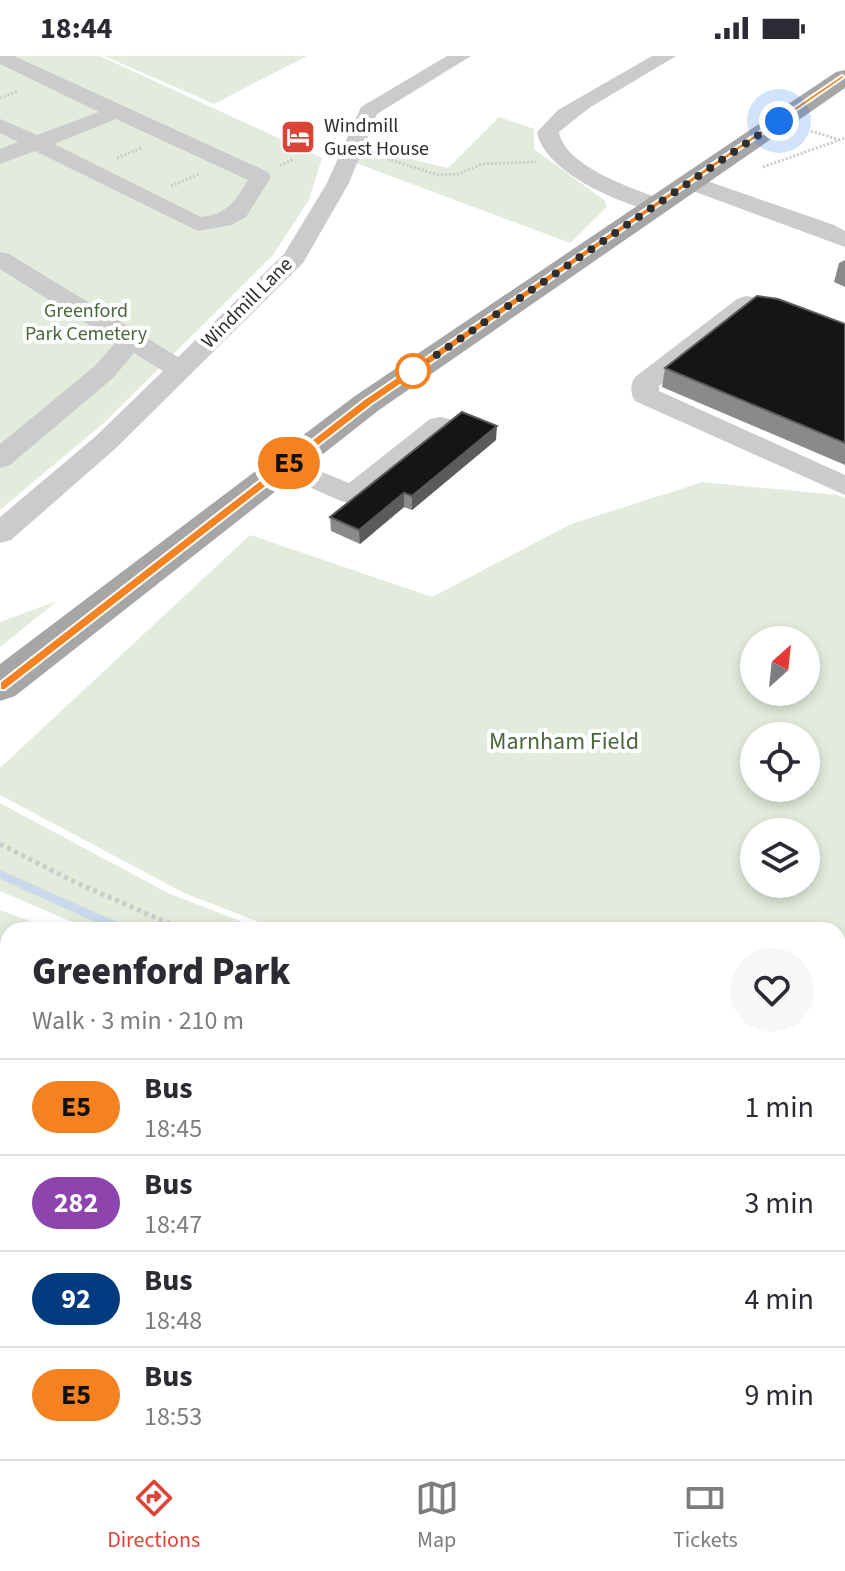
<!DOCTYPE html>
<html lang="en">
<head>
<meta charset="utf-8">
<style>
  body { margin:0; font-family:"Source Sans 3",sans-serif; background:#f7f7f7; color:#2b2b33; height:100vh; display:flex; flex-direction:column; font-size:30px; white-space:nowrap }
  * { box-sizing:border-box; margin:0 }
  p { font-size:26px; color:#7c7c81 }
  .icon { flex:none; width:44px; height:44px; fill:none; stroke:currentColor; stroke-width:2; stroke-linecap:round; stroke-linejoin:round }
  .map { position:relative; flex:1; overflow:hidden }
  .details { position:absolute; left:0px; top:866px; width:846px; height:538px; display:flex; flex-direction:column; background:#fff; border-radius:24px 24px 0 0; box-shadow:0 4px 12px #0003 }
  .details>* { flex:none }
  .badge { padding:0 16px; border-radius:26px; font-size:28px; line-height:52px }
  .needle { width:52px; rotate:27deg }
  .buttons { position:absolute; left:740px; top:570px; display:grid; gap:16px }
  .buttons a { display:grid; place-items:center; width:80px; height:80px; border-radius:50%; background:#fff; box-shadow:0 4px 12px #0003; font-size:40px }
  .you { position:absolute; width:40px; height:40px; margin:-20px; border:6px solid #fff; border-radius:50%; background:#1a73e8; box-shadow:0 0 0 12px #1a73e833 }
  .map>.badge { position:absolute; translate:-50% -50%; box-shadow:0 0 0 4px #fff }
  .round { display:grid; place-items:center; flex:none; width:84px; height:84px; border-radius:42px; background:#f7f7f7 }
  .summary { display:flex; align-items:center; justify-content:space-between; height:136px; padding:0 32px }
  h1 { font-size:38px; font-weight:800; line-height:60px }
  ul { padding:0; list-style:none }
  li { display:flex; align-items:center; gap:24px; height:96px; padding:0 32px; border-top:2px solid #e1e1e2 }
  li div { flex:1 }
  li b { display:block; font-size:30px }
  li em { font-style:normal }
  li .badge { min-width:88px; font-weight:700; text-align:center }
  .status { display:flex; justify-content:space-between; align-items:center; height:56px; padding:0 40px; background:#fff; direction:ltr }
  .status svg { height:22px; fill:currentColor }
  .tabs { display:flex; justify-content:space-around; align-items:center; height:112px; border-top:2px solid #e1e1e2; background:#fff; font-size:22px; color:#7c7c81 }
  .tabs a { display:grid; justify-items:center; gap:4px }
  .tabs .active { color:#dd4438 }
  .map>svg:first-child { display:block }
  .green { fill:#e2ebdc; fill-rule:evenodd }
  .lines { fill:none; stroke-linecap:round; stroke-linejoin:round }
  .stream { fill:#c9d8ea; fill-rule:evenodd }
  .path-far2 { stroke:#cbcbcb; stroke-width:3; stroke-dasharray:2 2; stroke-linecap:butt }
  .path-far1 { stroke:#cbcbcb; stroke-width:5; stroke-dasharray:4 4; stroke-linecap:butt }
  .path { stroke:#cbcbcb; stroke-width:6; stroke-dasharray:5 5; stroke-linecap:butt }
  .minor { fill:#cbcbcb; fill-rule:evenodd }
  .major { fill:#a6a6a6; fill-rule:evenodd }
  .wall { fill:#8a8a8a }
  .shaded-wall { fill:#5b5b5b }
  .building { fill:#151515; stroke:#5b5b5b; stroke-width:2 }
  .line { fill:#f58220; stroke:#fff; stroke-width:2 }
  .walk { stroke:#2e2e2e; stroke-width:8; stroke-dasharray:0 14.4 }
  .stop-dot { fill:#fff; stroke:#f58220; stroke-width:4 }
  .labels { text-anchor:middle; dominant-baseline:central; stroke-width:8; stroke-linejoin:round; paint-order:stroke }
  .far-poi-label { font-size:20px; fill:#2e2e2e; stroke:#fff; text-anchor:start }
  .far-street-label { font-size:20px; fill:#2e2e2e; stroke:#fff }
  .far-park-label { font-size:20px; fill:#4b683d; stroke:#fff }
  .park-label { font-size:24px; fill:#4b683d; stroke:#fff }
</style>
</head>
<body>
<div class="status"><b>18:44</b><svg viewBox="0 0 49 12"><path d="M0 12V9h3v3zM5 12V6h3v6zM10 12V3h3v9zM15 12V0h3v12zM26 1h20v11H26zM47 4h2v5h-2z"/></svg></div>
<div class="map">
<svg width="845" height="1403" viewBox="0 0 845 1403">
  <rect width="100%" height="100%" fill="#fff"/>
  <path class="green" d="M0,0H100L322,102L309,144L273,199L106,365L0,454Z
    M104,0H307L214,48Z
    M499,61L534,73V93L604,144L607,151L570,187L353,106L362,91L448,112Z
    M703,426L837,439L845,442V1095L838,1093V874H279L184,837L0,739V712L250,479L432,541L571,468ZM754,584H806V636H754ZM754,680H806V732H754ZM754,776H806V828H754Z
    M57,545L0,591V566Z
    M0,747L168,837L263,874H91L0,835Z
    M0,854L54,874H8V1396H838V1234L845,1238V1403H0Z
    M838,1101L845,1103V1195L838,1192Z"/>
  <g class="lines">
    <path class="stream" d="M0,814L128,871L130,874H113L0,823Z
      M838,1192L845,1195V1209L838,1206Z"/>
    <path class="path-far2" d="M0,42L18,35
      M811,75L840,84
      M376,99L438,119L458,118L482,108L536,106
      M117,102L141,92
      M280,110L293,103
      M763,111L845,82
      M171,130L199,118"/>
    <path class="path-far1" d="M0,788L77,827L184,874"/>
    <path class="path" d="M838,1163L845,1166"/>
    <path class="minor" d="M0,0H14L268,116L271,121L246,161L231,169L198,175L35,95L0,108V93L18,86L0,77V63L37,79L99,56L0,8ZM116,63L248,124C236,145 227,158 201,161L54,88Z
      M447,0H471L377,58L349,127L303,207L116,392L11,484L0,487V461L96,380L163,315L134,297L113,322L10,409L0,412V388L95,310L116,286L0,213V196L9,198L178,301L284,198L327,127L361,51Z
      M652,0H676L589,52L559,76C565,111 633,132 663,144L666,149L663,154L655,156C619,147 544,116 537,76L558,54Z
      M690,119L834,169L845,175V191L682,131L679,126Z
      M746,240L793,248L845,269V286L775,259L752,256L659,330V335L845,419V439L635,345C630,337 630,329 635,321L737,243Z
      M440,361L450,363L454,369L450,375L363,445L352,448L341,445L275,416L270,410L275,404L285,401L349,427L430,363Z"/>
    <path class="major" d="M845,14V32L379,354L15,640L0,645V608L355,340L836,16Z"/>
  </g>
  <path class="wall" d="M845,204V231L834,226L839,207Z
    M845,268V409L662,331L665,312Z
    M496,384L412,454L404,451L360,488L331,475L330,461Z"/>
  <path class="shaded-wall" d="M497,370L496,384L412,454V440Z
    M404,437V451L360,488L359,474Z"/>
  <path class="building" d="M757,240L778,243L845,268V387L665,312Z
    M462,356L497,370L412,440L404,437L359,474L330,461Z"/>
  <path class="line" d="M842,19L845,21L371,349L5,634H0V626L363,344Z"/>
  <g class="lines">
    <path class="walk" d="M413,315L779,65"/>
  </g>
  <defs>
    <g id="hotel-square" transform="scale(1.8)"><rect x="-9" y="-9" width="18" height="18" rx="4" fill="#dd4438" stroke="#fff"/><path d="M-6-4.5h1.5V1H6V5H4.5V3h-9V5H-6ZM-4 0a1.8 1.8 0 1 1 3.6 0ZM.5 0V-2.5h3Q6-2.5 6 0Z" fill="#fff"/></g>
  </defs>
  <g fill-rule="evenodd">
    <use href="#hotel-square" x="298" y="81"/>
  </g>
  <circle class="stop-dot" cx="413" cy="315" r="16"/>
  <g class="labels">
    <g class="far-poi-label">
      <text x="324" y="70">Windmill<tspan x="324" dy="23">Guest House</tspan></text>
    </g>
    <g class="far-street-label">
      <text transform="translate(247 247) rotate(-45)">Windmill Lane</text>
    </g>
    <g class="far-park-label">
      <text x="86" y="255">Greenford<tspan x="86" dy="23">Park Cemetery</tspan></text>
    </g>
    <g class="park-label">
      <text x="564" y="685">Marnham Field</text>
    </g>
  </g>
</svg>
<div class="buttons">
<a><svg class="needle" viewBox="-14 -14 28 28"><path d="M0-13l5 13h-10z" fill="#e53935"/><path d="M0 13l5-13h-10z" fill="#7c7c81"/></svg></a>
<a><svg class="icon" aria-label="locate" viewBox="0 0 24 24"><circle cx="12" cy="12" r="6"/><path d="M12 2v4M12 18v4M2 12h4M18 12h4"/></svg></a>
<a><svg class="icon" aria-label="layers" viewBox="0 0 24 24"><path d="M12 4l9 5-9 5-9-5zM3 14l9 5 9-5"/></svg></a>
</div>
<div class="you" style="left:779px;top:65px"></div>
<b class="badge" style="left:289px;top:407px;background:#f58220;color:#111">E5</b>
<section class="details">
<div class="summary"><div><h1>Greenford Park</h1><p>Walk · 3 min · 210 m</p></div><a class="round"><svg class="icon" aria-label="heart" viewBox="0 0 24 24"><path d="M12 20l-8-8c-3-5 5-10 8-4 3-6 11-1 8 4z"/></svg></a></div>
<ul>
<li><span class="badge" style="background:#f58220;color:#111">E5</span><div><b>Bus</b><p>18:45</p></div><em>1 min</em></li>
<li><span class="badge" style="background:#8e44ad;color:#fff">282</span><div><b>Bus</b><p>18:47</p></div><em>3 min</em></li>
<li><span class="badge" style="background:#003b80;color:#fff">92</span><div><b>Bus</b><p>18:48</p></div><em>4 min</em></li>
<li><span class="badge" style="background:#f58220;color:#111">E5</span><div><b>Bus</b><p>18:53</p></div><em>9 min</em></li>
</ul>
</section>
</div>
<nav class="tabs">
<a class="active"><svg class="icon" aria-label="directions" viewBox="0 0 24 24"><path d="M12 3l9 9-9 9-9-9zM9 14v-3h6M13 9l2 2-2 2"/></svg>Directions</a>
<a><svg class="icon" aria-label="map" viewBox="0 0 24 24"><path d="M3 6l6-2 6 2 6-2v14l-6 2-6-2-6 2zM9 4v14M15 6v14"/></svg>Map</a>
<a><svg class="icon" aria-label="tickets" viewBox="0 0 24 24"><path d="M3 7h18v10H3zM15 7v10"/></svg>Tickets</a>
</nav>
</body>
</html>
